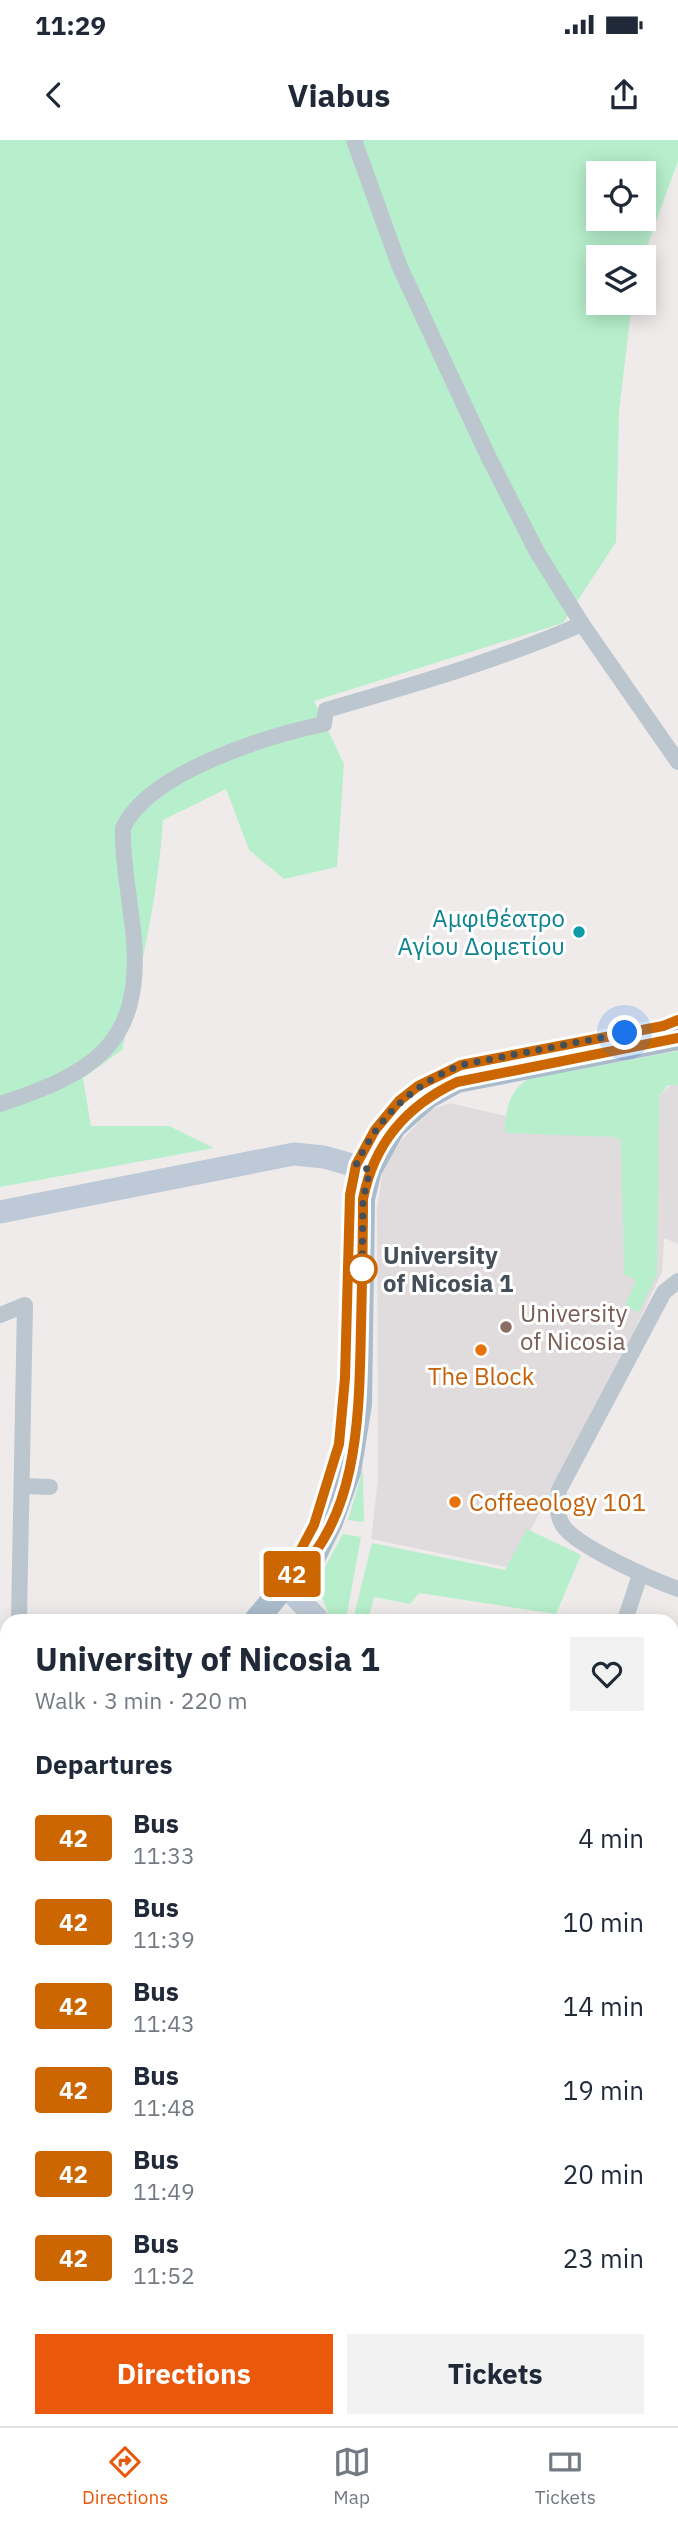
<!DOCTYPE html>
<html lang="en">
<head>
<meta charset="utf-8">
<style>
  body { margin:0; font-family:"IBM Plex Sans",sans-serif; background:#f2f2f3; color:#1f2937; height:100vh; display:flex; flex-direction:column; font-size:26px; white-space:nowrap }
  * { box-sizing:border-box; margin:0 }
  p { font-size:23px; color:#747a83 }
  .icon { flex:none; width:38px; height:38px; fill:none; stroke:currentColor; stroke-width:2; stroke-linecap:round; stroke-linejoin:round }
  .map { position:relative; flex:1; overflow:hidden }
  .drawer { position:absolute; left:0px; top:1474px; width:679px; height:814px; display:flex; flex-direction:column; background:#fff; border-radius:21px 21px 0 0; box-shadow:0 4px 18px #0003 }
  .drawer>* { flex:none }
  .badge { padding:0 14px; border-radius:5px; font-size:24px; line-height:46px }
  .controls { position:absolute; left:586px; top:21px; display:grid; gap:14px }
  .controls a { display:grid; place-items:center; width:70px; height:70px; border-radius:0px; background:#fff; box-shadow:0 4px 18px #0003; font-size:35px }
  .you { position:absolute; width:35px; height:35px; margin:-18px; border:5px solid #fff; border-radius:50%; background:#1a73e8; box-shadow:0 0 0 10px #1a73e833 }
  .map>.badge { position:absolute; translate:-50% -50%; box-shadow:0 0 0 4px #fff }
  h2 { padding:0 35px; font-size:26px; line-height:63px }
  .round { display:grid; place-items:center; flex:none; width:74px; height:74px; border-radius:0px; background:#f2f2f3 }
  .summary { display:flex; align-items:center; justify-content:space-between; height:119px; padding:0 35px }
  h1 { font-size:33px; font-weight:700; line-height:52px }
  .cta { display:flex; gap:14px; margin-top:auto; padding:14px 35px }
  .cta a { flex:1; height:80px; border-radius:0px; background:#ea580c; color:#fff; font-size:28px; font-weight:700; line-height:80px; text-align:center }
  .cta a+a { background:#f2f2f3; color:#1f2937 }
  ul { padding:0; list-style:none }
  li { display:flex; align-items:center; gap:21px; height:84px; padding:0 35px }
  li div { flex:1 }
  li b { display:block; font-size:26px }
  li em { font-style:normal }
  li .badge { min-width:77px; font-weight:700; text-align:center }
  .status { display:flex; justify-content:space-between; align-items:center; height:49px; padding:0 35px; background:#fff; direction:ltr }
  .status svg { height:19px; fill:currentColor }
  header { display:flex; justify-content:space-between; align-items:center; height:91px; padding:0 35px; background:#fff; font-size:32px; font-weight:700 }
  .tabs { display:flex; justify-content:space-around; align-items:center; height:98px; border-top:2px solid #e0e1e3; background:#fff; font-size:19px; color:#747a83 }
  .tabs a { display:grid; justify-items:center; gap:4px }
  .tabs .current { color:#ea580c }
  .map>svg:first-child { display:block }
  .commercial { fill:#fcf4e2 }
  .education { fill:#e0dcdd }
  .green { fill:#b7efcc; fill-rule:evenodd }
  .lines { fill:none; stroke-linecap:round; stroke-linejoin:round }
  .street { stroke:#bcc6cf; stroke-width:16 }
  .secondary { stroke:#bdc9d6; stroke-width:23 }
  .primary { stroke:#abc; stroke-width:24 }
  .line-casing { stroke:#fff; stroke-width:16 }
  .line { stroke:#c60; stroke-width:10 }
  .walk { stroke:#444f59; stroke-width:7; stroke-dasharray:0 12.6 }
  .culture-dot { fill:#0f9aa8; stroke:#fff; stroke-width:2.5 }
  .stop-dot { fill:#fff; stroke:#c60; stroke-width:3.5 }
  .education-dot { fill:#8d6e63; stroke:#fff; stroke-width:2.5 }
  .food-dot { fill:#e8710a; stroke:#fff; stroke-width:2.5 }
  .labels { text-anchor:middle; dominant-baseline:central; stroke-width:6; stroke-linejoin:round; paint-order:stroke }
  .culture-label { font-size:24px; fill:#0d838f; stroke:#fff; text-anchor:end }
  .stop-label { font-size:24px; font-weight:bold; fill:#444f59; stroke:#fff; text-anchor:start }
  .education-label { font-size:24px; fill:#785e54; stroke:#fff; text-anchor:start }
  .food-label { font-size:24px; fill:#c56008; stroke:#fff }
</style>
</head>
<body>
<div class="status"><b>11:29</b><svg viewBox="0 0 49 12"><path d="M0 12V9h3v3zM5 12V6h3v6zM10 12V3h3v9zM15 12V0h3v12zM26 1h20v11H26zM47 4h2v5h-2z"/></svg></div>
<header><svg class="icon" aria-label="back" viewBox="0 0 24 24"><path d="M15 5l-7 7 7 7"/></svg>Viabus<svg class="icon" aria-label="share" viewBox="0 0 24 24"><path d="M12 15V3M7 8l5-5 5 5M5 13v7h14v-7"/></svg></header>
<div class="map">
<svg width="678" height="2286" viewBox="0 0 678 2286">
  <rect width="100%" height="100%" fill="#efebeb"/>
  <path class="commercial" d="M678,1830V1998L672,1996V1854Z"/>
  <path class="education" d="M672,944L678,945V1104L664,1098L662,1132L631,1197L511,1428L371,1399L378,1339L377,1070L383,1029L400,1002L431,970L450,963L506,976L659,956Z
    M0,2176L7,2178V2280H97L95,2286H37L0,2279Z"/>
  <path class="green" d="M0,0H678V21L643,117H598V163H632L619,271L616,402L563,483L314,561L344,624L337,727L284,739L249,710L226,649L163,680C158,759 140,834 122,910L83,938L91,986H169L214,1008L0,1047ZM598,33H644V79H598Z
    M678,911V945H668L659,956L657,1134L639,1172L625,1166L636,1140L624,1134L621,1000L614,997L505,993C506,971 508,951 528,939Z
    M363,1329L364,1382L348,1380Z
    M527,1389L581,1415L556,1474L419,1453L410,1464L374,1457L368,1480H353L372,1403L505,1430Z
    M343,1394L361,1397L346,1480H331L316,1443Z
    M260,2280H398L418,2286H258Z"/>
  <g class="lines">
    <path class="street" d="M354,0L399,125L488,316L537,412L582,484L678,622
      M0,964C91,934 142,906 134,800C131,763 122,725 123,688C149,632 267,596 324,584L326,570C413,545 500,520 582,484
      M678,1141L664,1152L559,1350C557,1362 556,1377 564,1387C578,1407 653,1440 678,1449
      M0,1175L25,1165L19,1480
      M24,1346L50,1347
      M625,1480L640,1435
      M672,1842L678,1820
      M672,1986L678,1987
      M672,2118L678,2119
      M672,2238L678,2239
      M398,2280L418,2286
      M255,2286L257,2280"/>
    <path class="secondary" d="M0,1072L294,1014L324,1017L370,1030
      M286,1446L318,1480
      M125,2286L127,2280"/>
    <path class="primary" d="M256,1480L289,1441L311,1423L331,1382L349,1332L360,1264L363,1059L370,1030L394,987L428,957L457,941L678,898
      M0,1727L7,1718"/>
  </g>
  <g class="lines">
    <g class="line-casing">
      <path id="line" d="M678,880L663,886L461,925L418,946L399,961L375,990L356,1025L350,1055L345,1238L339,1304L314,1385L298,1415L289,1441C360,1380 359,1273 361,1187C362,1145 363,1102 363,1059C374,1003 406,966 457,942L678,898"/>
    </g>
    <use href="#line" class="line"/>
    <path class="walk" d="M362,1129V1134L363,1059L370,1030L356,1025C379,976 411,946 461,925L625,893"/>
  </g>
  <circle class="culture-dot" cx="579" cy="792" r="7"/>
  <circle class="stop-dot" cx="362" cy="1129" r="14"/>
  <circle class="education-dot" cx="506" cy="1187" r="7"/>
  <g class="food-dot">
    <circle cx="481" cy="1210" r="7"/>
    <circle cx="455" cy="1362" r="7"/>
  </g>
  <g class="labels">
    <g class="culture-label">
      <text x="565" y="778">Αμφιθέατρο<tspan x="565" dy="28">Αγίου Δομετίου</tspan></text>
    </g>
    <g class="stop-label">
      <text x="383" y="1115">University<tspan x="383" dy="28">of Nicosia 1</tspan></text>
    </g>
    <g class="education-label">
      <text x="520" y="1173">University<tspan x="520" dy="28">of Nicosia</tspan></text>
    </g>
    <g class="food-label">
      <text x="481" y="1236">The Block</text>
      <text x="469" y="1362" text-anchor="start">Coffeeology 101</text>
    </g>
  </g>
</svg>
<div class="controls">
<a><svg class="icon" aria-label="locate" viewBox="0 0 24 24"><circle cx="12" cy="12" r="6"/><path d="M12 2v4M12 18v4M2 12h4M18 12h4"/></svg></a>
<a><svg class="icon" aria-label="layers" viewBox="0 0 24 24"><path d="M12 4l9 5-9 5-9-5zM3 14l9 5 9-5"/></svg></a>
</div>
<div class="you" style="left:625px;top:893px"></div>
<b class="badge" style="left:292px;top:1434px;background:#c60;color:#fff">42</b>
<section class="drawer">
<div class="summary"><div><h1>University of Nicosia 1</h1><p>Walk · 3 min · 220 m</p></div><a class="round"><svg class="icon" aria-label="heart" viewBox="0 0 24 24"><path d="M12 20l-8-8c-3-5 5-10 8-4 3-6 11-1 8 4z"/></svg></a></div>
<h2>Departures</h2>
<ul>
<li><span class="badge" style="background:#c60;color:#fff">42</span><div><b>Bus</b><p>11:33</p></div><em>4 min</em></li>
<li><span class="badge" style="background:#c60;color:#fff">42</span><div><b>Bus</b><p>11:39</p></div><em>10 min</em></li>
<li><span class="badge" style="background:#c60;color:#fff">42</span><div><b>Bus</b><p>11:43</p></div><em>14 min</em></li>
<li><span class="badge" style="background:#c60;color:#fff">42</span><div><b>Bus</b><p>11:48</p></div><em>19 min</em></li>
<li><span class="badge" style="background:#c60;color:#fff">42</span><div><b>Bus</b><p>11:49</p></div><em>20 min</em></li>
<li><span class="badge" style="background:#c60;color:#fff">42</span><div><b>Bus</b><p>11:52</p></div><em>23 min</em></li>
</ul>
<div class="cta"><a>Directions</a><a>Tickets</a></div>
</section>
</div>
<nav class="tabs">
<a class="current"><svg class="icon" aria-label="directions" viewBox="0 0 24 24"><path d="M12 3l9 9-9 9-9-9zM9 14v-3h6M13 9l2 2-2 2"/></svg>Directions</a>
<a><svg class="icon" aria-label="map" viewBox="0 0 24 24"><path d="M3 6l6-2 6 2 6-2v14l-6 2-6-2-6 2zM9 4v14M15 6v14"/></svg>Map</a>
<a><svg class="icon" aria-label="tickets" viewBox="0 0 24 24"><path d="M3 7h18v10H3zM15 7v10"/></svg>Tickets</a>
</nav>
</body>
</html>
